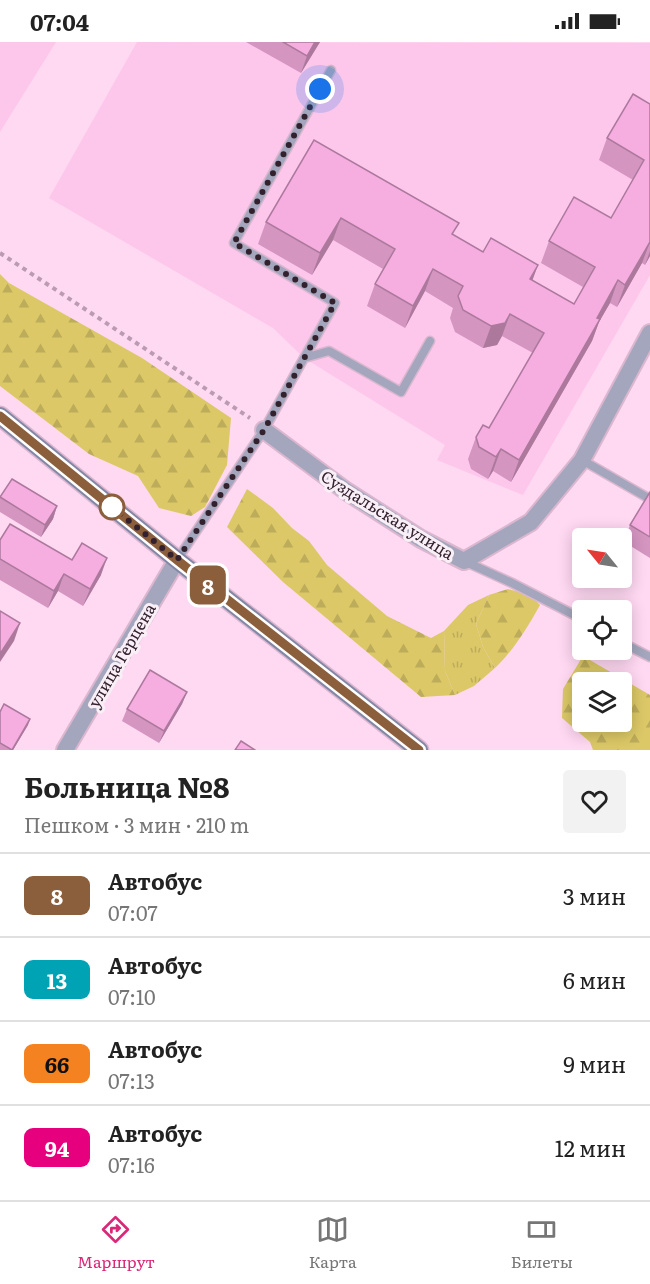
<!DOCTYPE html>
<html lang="ru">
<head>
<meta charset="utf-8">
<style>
  body { margin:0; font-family:Literata,serif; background:#f2f2f2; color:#222; height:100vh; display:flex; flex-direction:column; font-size:22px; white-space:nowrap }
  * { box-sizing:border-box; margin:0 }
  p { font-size:20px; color:#767676 }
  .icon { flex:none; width:33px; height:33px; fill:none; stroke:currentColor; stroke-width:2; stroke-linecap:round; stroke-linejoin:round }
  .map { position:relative; height:708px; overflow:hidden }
  .drawer { display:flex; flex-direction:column; background:#fff; flex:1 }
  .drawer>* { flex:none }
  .badge { padding:0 12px; border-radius:9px; font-size:21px; line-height:39px }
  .needle { width:39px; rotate:300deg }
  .buttons { position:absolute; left:572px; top:486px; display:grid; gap:12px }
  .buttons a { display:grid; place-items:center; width:60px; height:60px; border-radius:6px; background:#fff; box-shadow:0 3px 15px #0003; font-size:30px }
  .you { position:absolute; width:30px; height:30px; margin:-15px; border:4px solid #fff; border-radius:50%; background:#1a73e8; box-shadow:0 0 0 9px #1a73e833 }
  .map>.badge { position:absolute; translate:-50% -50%; box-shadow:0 0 0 3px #fff }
  .round { display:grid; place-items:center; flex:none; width:63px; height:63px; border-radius:6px; background:#f2f2f2 }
  .head { display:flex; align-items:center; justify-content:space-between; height:102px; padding:0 24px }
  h1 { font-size:28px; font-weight:700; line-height:45px }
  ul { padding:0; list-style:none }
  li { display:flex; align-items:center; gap:18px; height:84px; padding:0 24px; border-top:2px solid #e0e0e0 }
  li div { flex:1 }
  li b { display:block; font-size:22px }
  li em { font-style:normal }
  li .badge { min-width:66px; font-weight:700; text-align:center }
  .status { display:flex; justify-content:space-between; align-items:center; height:42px; padding:0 30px; background:#fff; direction:ltr }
  .status svg { height:16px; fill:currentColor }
  .tab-bar { display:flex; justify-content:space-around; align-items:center; height:84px; border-top:2px solid #e0e0e0; background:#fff; font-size:16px; color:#767676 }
  .tab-bar a { display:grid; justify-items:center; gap:3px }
  .tab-bar .current { color:#db2777 }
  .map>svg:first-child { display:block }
  .built { fill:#fdc7ec }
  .grass { fill:url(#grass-tufts) }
  .forest { fill:url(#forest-firs); fill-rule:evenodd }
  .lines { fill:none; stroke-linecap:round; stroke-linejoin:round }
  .lane-casing { stroke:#dab7cf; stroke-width:11 }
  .street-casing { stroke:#dab7cf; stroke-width:20 }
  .secondary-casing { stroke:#dab7cf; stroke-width:21 }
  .path { stroke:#bb9bb1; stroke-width:4; stroke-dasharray:4.5 4.5; stroke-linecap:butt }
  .lane { stroke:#a3a6bc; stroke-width:8 }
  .street { stroke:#a3a6bc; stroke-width:16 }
  .secondary { stroke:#8387a6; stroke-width:18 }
  .wall { fill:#d495c1 }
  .shaded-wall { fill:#ac799d }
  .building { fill:#f6ade0; stroke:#ac799d; stroke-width:1.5 }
  .line-casing { stroke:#fff; stroke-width:14 }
  .line { stroke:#8b5e3c; stroke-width:9 }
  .walk { stroke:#33212e; stroke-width:6; stroke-dasharray:0 10.8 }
  .stop-dot { fill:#fff; stroke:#8b5e3c; stroke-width:3 }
  .labels { text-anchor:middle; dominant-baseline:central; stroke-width:6; stroke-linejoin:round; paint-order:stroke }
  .street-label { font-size:16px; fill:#33212e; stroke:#f9eff6 }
</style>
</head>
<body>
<div class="status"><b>07:04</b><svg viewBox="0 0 49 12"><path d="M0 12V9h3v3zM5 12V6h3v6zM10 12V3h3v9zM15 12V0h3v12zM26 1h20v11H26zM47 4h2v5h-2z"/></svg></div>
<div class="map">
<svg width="650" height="708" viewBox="0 0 650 708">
  <defs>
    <pattern id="grass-tufts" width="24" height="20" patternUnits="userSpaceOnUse" patternTransform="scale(1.5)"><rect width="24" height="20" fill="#dcc867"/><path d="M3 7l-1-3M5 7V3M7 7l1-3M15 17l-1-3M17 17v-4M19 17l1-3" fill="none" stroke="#bdac5a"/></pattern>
    <pattern id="forest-firs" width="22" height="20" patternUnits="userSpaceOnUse" patternTransform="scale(1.5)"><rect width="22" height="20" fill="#dcc867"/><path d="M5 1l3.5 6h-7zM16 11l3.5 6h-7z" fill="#bdac5a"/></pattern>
  </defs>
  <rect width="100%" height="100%" fill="#ffd8f2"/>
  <path class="built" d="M0,0H56L0,90Z
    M137,0L650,1V233L523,453L437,418L445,403L304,316L273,286L49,156Z"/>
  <path class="grass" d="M489,553L476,582L483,605L495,626L474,644L455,653L445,629L444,589L468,563Z"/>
  <path class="forest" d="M0,232L9,241L142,316L231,376L227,423L205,465L191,474L159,466L138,434L89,412L0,344Z
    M247,447L273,466L292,486L309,499L327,523L387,574L431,596L444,589L445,629L455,653L421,655L283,540L227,485Z
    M508,547L530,553L540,563C527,586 514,608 495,626L483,605L476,582L489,553Z
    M583,614L650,653V708H593L590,700L562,676L563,647ZM621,640V680H582V640Z"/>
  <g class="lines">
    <g class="lane-casing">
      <path id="lane" d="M304,316L335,261L234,201L331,28
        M582,418L650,457
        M177,518L264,388L304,316L329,309L401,350L430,299
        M464,519L512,541L582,577
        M621,600L650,615"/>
    </g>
    <g class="street-casing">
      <path id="street" d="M264,388L346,449L421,497L464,519L531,480L582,418L650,291
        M65,708L177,518"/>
    </g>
    <g class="secondary-casing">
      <path id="secondary" d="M0,374L177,518L419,708"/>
    </g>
    <path class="path" d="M0,211L250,376"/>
    <use href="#lane" class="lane"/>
    <use href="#street" class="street"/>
    <use href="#secondary" class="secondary"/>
  </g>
  <path class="wall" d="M246,0H320L301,31Z
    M650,62V214L645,223L642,221L617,265L610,261L599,280L592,299L511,440L493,429L488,437L471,427L468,417L476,395L489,386L533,311L502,294L497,303L483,306L455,290L450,276L453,266L425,249L405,286L367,264L375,242L383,227L333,198L312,233L258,202L266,180L314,98L454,193L574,262L583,245L541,221L549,199L611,176L633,138L599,118L607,96Z
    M650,450V516L624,500L630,483Z
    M0,455L57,464L53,477L41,495L0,470Z
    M0,498L72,518L101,533L83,564L58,549L48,566L0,538Z
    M187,650L182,662L159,701L122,679L127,667Z
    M0,670L28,683L13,708H0Z"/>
  <path class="shaded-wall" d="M315,0H320L301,31L307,14Z
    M341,176L333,198L312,233L320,211Z
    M650,200L642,221L617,265L625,243Z
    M650,209V214L645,223Z
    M538,223L530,245V237Z
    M433,227L425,249L405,286L413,264Z
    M618,238L610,261L599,280L592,299L511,440L519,418L597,276Z
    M510,272L502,294L497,303L483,306L491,284Z
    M501,407L493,429L488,437L496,415Z
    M57,464L53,477L41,495L45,483Z
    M107,516L101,533L83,564L90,547Z
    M64,532L58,549L48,566L54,549Z
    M20,581L14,599L0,620V612Z
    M187,650L182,662L159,701L164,689Z
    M30,677L28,683L13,708H12Z"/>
  <path class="building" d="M283,0H315L307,14Z
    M633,52L650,62V200L625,243L618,238L597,276L600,277L519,418L501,407L496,415L479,405L476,395L483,383L489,386L544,291L510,272L505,281L491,284L463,268L458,254L463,244L433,227L413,264L375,242L395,207L341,176L320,211L266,180L314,98L459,181L452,192L483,210L491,196L538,223L530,237L574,262L595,225L549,199L574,155L611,176L644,118L607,96Z
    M12,437L57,464L45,483L0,455Z
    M650,450V495L630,483Z
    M10,482L72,518L82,501L107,516L90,547L64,532L54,549L0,517V498Z
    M0,569L20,581L0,612Z
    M150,628L187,650L164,689L127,667Z
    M4,662L30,677L12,708L0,701V670Z
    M241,699L255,708H235Z"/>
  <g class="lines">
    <g class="line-casing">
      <path id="line" d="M0,374L177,518L419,708"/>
    </g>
    <use href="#line" class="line"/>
    <path class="walk" d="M112,465L177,518L264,388L335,261L234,201L320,47"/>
  </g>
  <circle class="stop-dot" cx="112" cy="465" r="12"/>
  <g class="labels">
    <g class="street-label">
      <text transform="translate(388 472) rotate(32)">Суздальская улица</text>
      <text transform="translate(121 613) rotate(-60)">улица Герцена</text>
    </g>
  </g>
</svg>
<div class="buttons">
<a><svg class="needle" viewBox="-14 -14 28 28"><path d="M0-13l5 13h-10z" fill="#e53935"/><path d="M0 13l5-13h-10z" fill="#767676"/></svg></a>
<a><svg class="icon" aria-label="locate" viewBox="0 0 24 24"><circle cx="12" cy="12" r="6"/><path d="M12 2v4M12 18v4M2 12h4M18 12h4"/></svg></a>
<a><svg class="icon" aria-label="layers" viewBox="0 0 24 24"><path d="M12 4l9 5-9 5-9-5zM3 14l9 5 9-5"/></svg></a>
</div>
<div class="you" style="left:320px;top:47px"></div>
<b class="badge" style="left:208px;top:543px;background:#8b5e3c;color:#fff">8</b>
</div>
<section class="drawer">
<div class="head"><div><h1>Больница №8</h1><p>Пешком · 3 мин · 210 m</p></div><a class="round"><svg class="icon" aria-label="heart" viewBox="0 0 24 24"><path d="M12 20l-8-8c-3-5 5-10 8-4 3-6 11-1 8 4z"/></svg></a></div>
<ul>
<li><span class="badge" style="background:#8b5e3c;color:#fff">8</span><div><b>Автобус</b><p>07:07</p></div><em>3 мин</em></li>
<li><span class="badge" style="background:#00a3b4;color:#fff">13</span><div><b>Автобус</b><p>07:10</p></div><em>6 мин</em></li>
<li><span class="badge" style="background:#f58220;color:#111">66</span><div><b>Автобус</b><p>07:13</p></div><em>9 мин</em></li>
<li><span class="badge" style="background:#e6007e;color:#fff">94</span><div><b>Автобус</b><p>07:16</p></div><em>12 мин</em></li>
</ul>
</section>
<nav class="tab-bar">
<a class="current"><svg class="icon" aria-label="directions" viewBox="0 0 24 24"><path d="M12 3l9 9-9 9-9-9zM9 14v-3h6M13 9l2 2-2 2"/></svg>Маршрут</a>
<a><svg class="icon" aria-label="map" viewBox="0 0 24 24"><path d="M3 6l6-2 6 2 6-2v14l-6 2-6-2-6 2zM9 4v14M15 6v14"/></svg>Карта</a>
<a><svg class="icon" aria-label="tickets" viewBox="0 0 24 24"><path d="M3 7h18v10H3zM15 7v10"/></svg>Билеты</a>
</nav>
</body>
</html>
